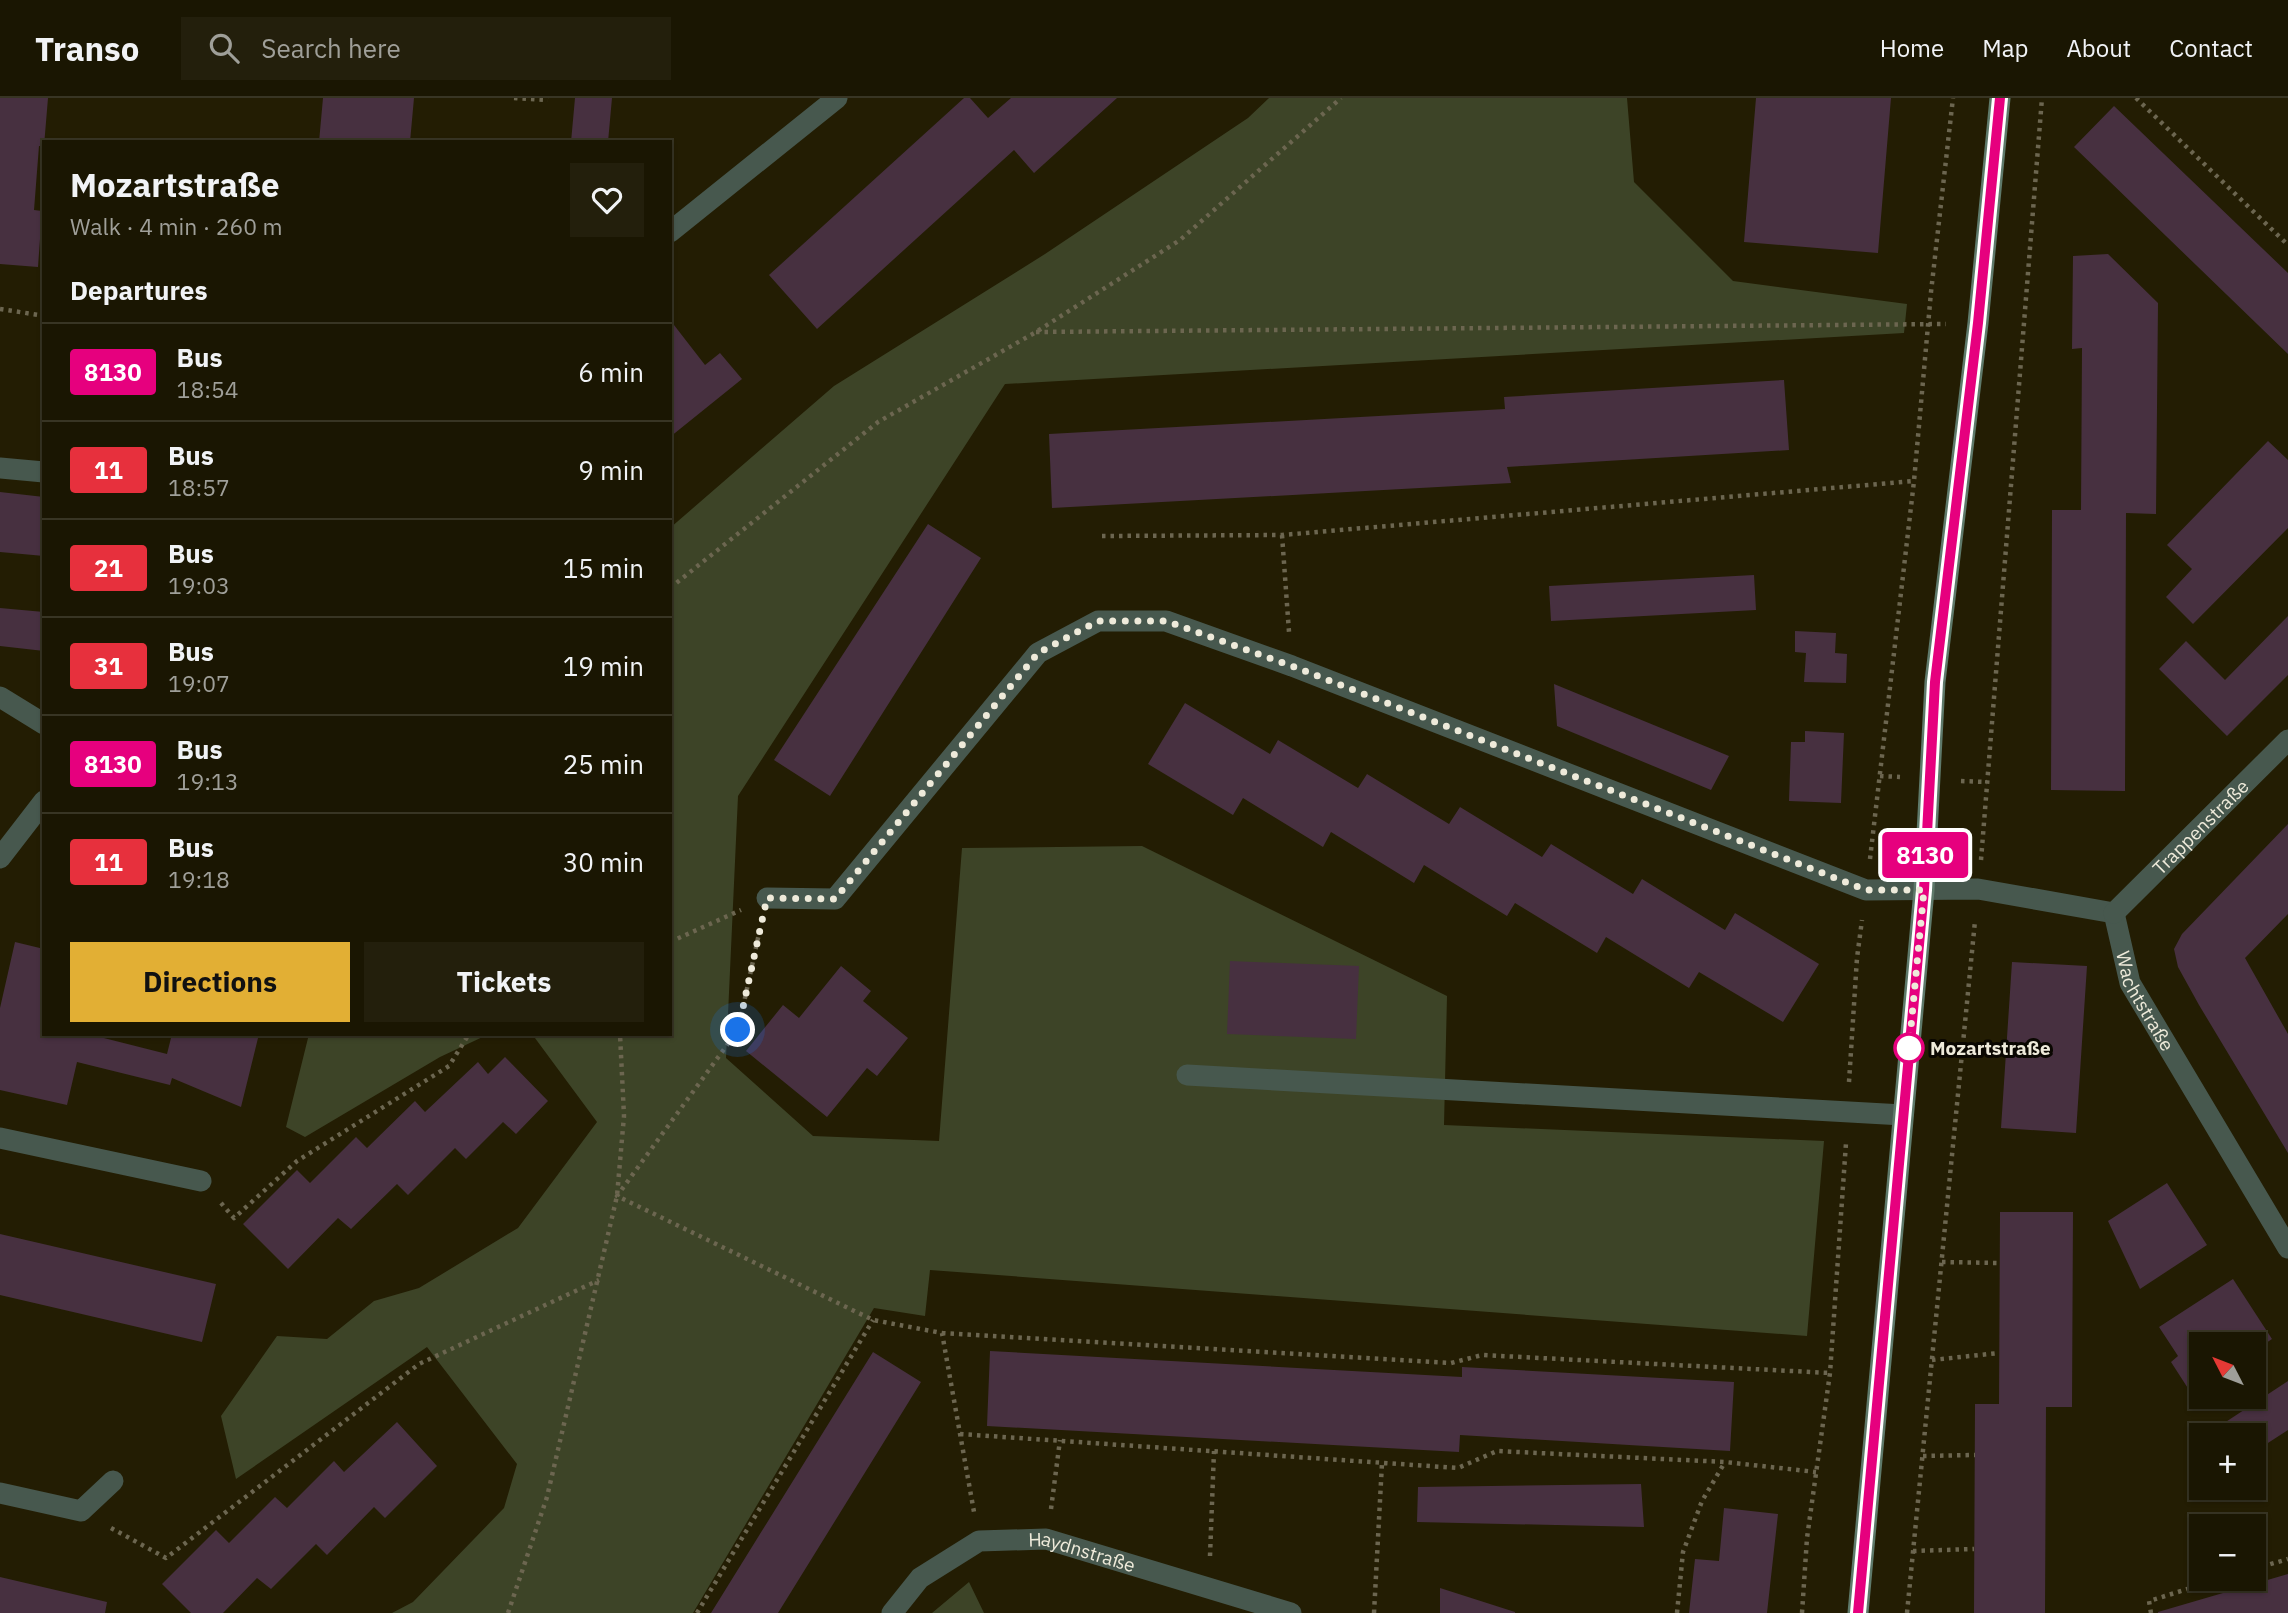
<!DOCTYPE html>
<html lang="en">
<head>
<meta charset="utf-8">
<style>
  body { margin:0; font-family:"IBM Plex Sans",sans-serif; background:#231f0c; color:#f1f3f6; height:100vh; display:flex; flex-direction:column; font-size:26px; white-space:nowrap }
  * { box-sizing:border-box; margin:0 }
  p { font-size:23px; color:#9f9f99 }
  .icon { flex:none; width:38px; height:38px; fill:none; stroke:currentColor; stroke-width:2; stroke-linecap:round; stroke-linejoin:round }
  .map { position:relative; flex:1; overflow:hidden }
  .drawer { position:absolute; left:42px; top:42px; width:630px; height:896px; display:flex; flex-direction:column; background:#1a1602; border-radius:0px; box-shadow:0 2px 5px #0004,0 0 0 2px #383524 }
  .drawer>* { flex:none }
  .badge { padding:0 14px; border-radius:5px; font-size:24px; line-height:46px }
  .needle { width:46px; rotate:312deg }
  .buttons { position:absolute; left:2189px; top:1234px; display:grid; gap:14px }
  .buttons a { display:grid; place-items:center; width:77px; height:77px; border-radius:0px; background:#1a1602; box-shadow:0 2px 5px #0004,0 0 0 2px #383524; font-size:35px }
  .you { position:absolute; width:35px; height:35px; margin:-18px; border:5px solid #fff; border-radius:50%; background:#1a73e8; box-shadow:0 0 0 10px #1a73e833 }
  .map>.badge { position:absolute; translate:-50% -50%; box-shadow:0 0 0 4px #fff }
  h2 { padding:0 28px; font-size:26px; line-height:63px }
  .round { display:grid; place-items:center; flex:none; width:74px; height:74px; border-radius:0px; background:#231f0c }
  .head { display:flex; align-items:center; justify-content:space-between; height:119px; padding:0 28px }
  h1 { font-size:33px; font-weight:800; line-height:52px }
  .action { display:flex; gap:14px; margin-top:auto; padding:14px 28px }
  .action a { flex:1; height:80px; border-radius:0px; background:#e2af34; color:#111; font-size:28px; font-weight:800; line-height:80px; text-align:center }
  .action a+a { background:#231f0c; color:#f1f3f6 }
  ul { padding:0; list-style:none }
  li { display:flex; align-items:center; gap:21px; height:98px; padding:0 28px; border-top:2px solid #383524 }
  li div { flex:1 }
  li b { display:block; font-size:26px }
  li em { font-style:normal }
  li .badge { min-width:77px; font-weight:700; text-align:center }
  header { display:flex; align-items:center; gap:42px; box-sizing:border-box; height:98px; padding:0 35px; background:#1a1602; border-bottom:2px solid #383524 }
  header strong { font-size:33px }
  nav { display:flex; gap:38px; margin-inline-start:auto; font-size:24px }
  .search { width:490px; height:63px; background:#231f0c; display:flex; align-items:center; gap:18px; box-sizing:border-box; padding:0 24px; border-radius:0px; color:#9f9f99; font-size:26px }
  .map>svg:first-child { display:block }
  .green { fill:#3d4427 }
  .building { fill:#473040 }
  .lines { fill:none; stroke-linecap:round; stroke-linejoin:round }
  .path { stroke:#6c6650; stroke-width:4.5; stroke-dasharray:3.5 5; stroke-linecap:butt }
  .lane { stroke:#47584e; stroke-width:21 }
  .street { stroke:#47584e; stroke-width:21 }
  .secondary { stroke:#5e796a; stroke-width:21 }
  .line-casing { stroke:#fff; stroke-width:16 }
  .line { stroke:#e6007e; stroke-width:10 }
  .walk { stroke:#eeeada; stroke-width:7; stroke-dasharray:0 12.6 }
  .stop-dot { fill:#fff; stroke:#e6007e; stroke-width:3.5 }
  .labels { text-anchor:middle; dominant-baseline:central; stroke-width:6; stroke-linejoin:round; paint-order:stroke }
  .street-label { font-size:19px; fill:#eeeada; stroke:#0a0701 }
  .stop-label { font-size:19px; font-weight:bold; fill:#eeeada; stroke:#0a0701; text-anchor:start }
</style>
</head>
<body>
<header>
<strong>Transo</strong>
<div class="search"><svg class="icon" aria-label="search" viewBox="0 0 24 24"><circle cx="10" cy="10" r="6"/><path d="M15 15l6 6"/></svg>Search here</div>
<nav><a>Home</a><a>Map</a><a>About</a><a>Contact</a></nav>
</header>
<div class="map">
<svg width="2288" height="1515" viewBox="0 0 2288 1515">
  <rect width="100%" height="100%" fill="#231d03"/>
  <path class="green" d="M1269,0H1627L1634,84L1733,183L1907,206L1904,235L1005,286L738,698L726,960L813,1038L939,1043L962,750L1142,748L1447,898L1444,1027L1824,1043L1807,1238L930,1172L925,1218L874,1210L693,1515H392L413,1504L504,1410L517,1366L427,1249L236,1381L221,1318L277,1238L327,1241L374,1203L419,1190L518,1130L597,1024L532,936H670V430L834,288L1045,156L1248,20Z
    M309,936H489L440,959L305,1039L286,1029Z
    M969,1484L984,1515H932Z"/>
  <path class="building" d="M0,0H48L44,48H39L34,112L42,113L38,169L0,166Z
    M323,0H414L410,44H319Z
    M575,0H612L608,44H571Z
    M964,0H970L988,20L1011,0H1117L1034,75L1014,52L817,231L769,177Z
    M1756,0H1891L1878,155L1744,144Z
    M2114,8L2288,175V256L2074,49Z
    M2108,156L2158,205L2156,416L2126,415L2125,693L2051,692L2052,412H2081L2082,250L2072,251L2073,158Z
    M674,227L705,267L720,255L742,281L670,339V230Z
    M1784,282L1789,352L1507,369L1511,385L1052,410L1049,336L1505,311L1504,299Z
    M2268,343L2288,362V430L2193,526L2166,499L2192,471L2167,447Z
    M0,394L44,399V458L0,454Z
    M928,426L981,460L830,698L774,662Z
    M1754,477L1756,512L1551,523L1549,488Z
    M0,510L44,514V553L0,548Z
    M2288,518V577L2227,638L2159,571L2186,543L2225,582Z
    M1795,533L1836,535L1835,555L1847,556L1846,585L1804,584L1806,555L1795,554Z
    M1554,586L1729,658L1711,692L1557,628Z
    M1185,605L1270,656L1278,642L1358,690L1367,676L1449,726L1460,709L1542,759L1551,746L1633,796L1642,781L1725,832L1735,815L1819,866L1783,924L1699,874L1689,890L1606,839L1597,855L1515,805L1507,818L1424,767L1414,785L1331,734L1323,749L1243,700L1233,717L1148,666Z
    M1805,633L1844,635L1841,705L1789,703L1791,644H1805Z
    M2288,726V816L2245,860L2288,936V1055L2199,907L2178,869L2174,851L2182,836Z
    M15,844L44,851V936H88L167,956L172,936H259L241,1009L172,980L170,987L77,964L67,1007L0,992V910Z
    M1230,863L1359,868L1356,941L1227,936Z
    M2012,864L2087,868L2076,1035L2001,1030Z
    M841,868L871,893L863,903L908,940L877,978L867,970L827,1019L746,953L783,907L799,920Z
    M505,959L548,1003L516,1036L503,1024L466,1061L455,1050L408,1097L397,1086L351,1131L338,1120L288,1171L243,1126L297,1072L310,1085L356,1039L367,1050L415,1003L425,1014L478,964L488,976Z
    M2167,1085L2207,1147L2140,1191L2108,1123Z
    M2000,1114H2073L2072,1309H2046L2045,1515H1974L1975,1306H1999Z
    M0,1136L216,1186L202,1244L0,1197Z
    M2233,1181L2272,1241L2254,1253V1246H2202V1288L2191,1295L2171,1264L2178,1258L2159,1229Z
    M990,1253L1462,1279V1269L1734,1284L1730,1353L1460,1337L1459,1354L987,1328Z
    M873,1254L921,1284L887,1339L778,1515H711Z
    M2288,1283V1332L2254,1354V1337H2214L2212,1333Z
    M397,1324L437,1368L385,1420L374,1409L327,1457L316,1446L271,1491L257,1480L223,1515H191L162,1486L216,1432L229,1445L275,1399L287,1410L334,1363L344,1374Z
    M1641,1386L1644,1429L1417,1424L1418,1389Z
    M1724,1410L1778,1416L1767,1515H1689L1695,1461L1719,1463Z
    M2288,1476V1515H2158V1514Z
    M0,1479L107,1504L105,1515H0Z
    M1440,1490L1515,1514V1515H1440Z"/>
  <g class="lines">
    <path class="path" d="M514,0L548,2
      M2136,0L2288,147
      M0,211L39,217L44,214
      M1036,234L1946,226
      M1282,437L1289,534
      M1102,438L1282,437L1914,383
      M670,490L878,324L1036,234L1180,142L1341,0
      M1880,678L1900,679
      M1961,683L1987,684
      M1870,761L1914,383L1931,194L1953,0
      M1981,762L2042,0
      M760,831L738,932L617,1098L873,1222L942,1235L974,1414
      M670,844L741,812
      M1849,984L1857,860L1862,822
      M221,1105L234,1120L297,1063L449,968L469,936
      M1942,1164L2000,1165
      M942,1235L1451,1265L1482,1257L1830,1275
      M1932,1262L1999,1255
      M960,1336L1458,1370L1497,1353L1725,1364L1816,1374
      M1923,1358L1975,1357
      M1051,1411L1060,1342
      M111,1430L166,1460L419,1266L599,1182
      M1913,1453L1974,1451
      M1210,1458L1214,1353
      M2254,1471L2288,1461
      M2241,1480L2245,1489
      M508,1515L547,1399L617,1098L624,1018L620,936
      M697,1515L873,1222
      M1374,1515L1382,1365
      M1677,1515L1683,1454L1702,1403L1725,1364
      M1802,1515L1807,1440L1830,1275L1846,1045
      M1907,1515L1975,823
      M2151,1515L2149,1503L2223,1480"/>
    <path class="lane" d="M0,370L44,374
      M0,599L44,626
      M1187,977L1903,1017"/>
    <g class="street">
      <path d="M670,134L837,0"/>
      <path d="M0,760L44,703"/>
      <path d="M767,800L835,801L1038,555L1098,523H1166L1292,568L1866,792L1978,791L2114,815"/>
      <path id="s1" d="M2114,815L2130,885L2288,1150"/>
      <path id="s2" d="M2114,815L2288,642"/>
      <path d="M0,1040L201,1083"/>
      <path d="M0,1395L81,1413L113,1383"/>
      <path id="s3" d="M892,1515L920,1480L979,1443L1046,1441L1291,1515"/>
    </g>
    <path class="secondary" d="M1858,1515L1924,792L1935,584L1978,225L2000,0"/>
  </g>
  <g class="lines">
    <g class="line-casing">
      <path id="line" d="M1858,1515L1924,792L1935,584L1978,225L2000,0"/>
    </g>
    <use href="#line" class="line"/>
    <path class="walk" d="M738,932L767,800L835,801L1038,555L1098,523H1166L1292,568L1866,792H1924L1909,950"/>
  </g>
  <circle class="stop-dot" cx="1909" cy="950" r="14"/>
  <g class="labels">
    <g class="street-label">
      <text stroke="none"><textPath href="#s2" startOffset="122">Trappenstraße</textPath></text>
      <text stroke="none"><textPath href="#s1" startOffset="94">Wachtstraße</textPath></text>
      <text stroke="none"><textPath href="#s3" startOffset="219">Haydnstraße</textPath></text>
    </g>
    <g class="stop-label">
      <text x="1930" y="950">Mozartstraße</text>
    </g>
  </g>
</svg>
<div class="buttons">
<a><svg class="needle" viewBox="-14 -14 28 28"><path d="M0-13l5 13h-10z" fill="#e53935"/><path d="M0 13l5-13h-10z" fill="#9f9f99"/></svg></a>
<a>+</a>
<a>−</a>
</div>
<div class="you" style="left:738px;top:932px"></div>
<b class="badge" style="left:1925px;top:757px;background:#e6007e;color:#fff">8130</b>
<section class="drawer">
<div class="head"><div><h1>Mozartstraße</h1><p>Walk · 4 min · 260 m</p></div><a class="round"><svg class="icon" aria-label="heart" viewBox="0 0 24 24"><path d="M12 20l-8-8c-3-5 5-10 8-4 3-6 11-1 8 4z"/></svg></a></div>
<h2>Departures</h2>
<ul>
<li><span class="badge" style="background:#e6007e;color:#fff">8130</span><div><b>Bus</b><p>18:54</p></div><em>6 min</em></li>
<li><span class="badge" style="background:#e7303d;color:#fff">11</span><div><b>Bus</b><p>18:57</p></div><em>9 min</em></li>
<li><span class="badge" style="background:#e7303d;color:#fff">21</span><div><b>Bus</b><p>19:03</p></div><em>15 min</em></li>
<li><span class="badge" style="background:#e7303d;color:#fff">31</span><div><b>Bus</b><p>19:07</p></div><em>19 min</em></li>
<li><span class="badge" style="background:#e6007e;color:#fff">8130</span><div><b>Bus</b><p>19:13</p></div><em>25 min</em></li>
<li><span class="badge" style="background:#e7303d;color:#fff">11</span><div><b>Bus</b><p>19:18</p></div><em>30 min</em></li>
</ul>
<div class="action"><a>Directions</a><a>Tickets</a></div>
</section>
</div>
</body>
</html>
